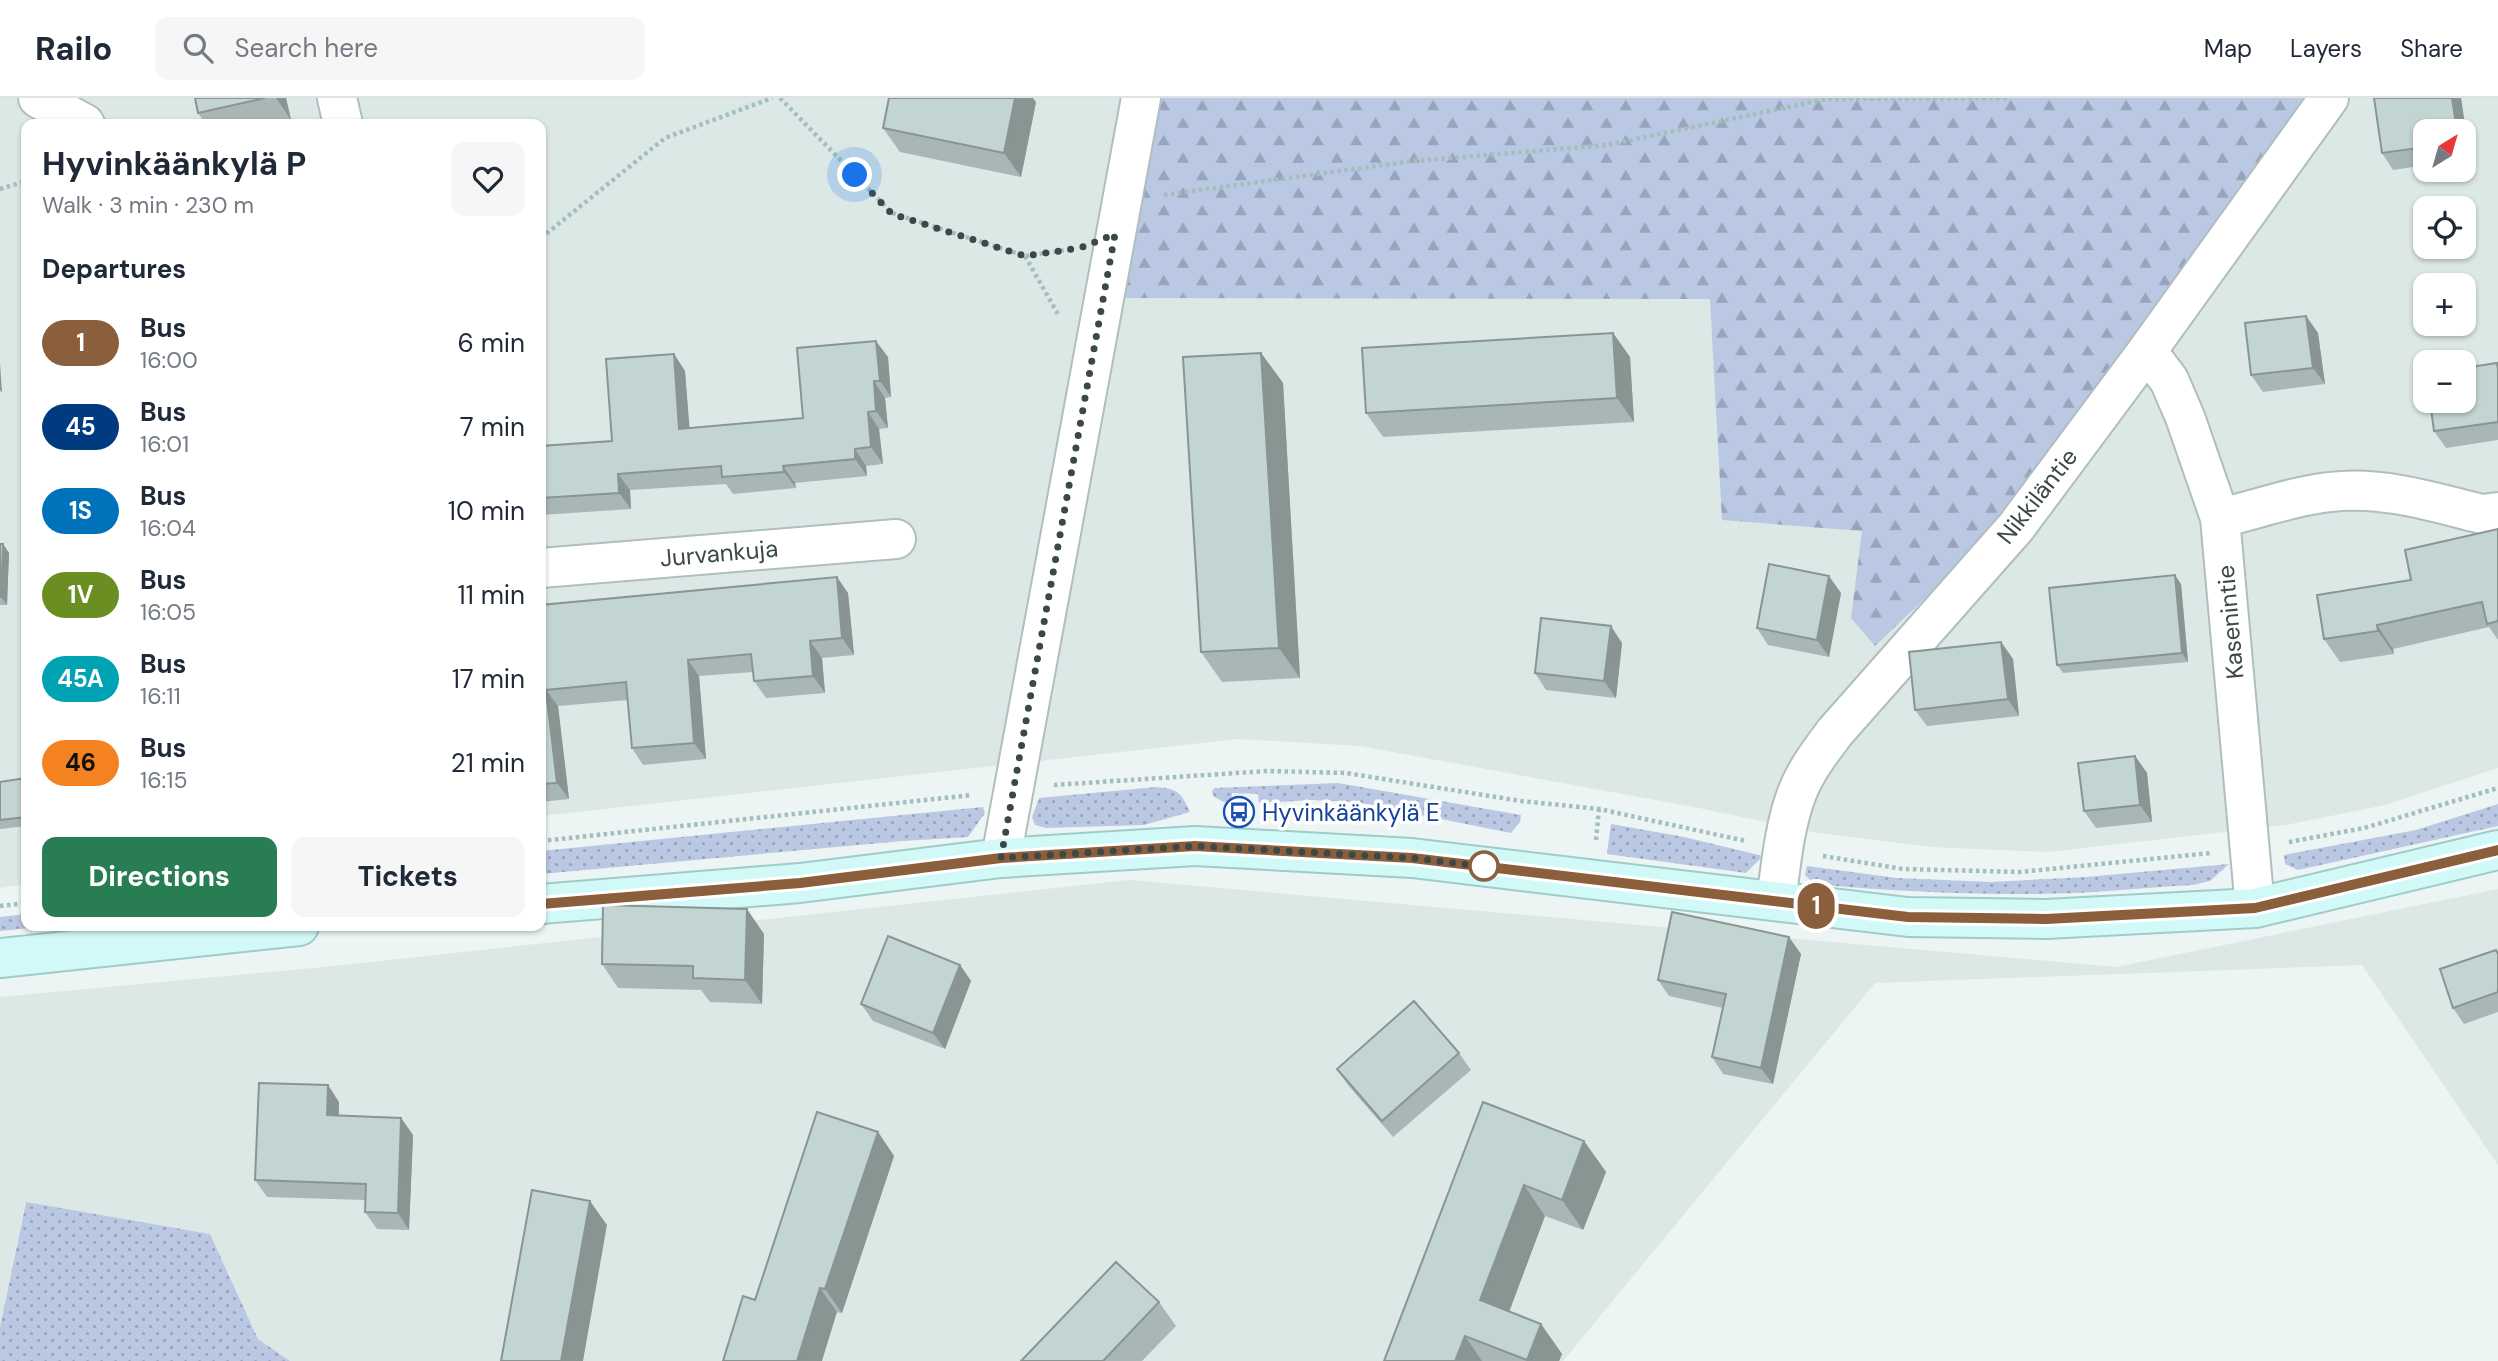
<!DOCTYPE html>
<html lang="en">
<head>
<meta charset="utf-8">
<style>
  body { margin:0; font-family:"DM Sans",sans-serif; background:#f6f6f7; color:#1f2937; height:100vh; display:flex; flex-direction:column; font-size:26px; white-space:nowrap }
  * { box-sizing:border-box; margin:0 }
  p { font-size:23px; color:#747a83 }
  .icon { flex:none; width:38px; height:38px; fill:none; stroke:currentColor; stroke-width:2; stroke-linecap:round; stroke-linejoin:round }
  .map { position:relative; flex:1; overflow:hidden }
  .sheet { position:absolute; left:21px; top:21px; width:525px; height:812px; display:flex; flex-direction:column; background:#fff; border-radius:14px; box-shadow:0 2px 5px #0004 }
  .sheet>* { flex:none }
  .badge { padding:0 14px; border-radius:23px; font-size:24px; line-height:46px }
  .needle { width:46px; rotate:37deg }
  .fabs { position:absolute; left:2413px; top:21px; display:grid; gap:14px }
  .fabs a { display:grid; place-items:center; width:63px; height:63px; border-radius:14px; background:#fff; box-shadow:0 2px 5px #0004; font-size:35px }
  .you { position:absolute; width:35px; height:35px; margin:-18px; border:5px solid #fff; border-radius:50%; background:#1a73e8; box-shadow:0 0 0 10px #1a73e833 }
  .map>.badge { position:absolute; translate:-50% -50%; box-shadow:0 0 0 4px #fff }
  h2 { padding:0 21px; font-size:26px; line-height:63px }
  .round { display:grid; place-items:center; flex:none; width:74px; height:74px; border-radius:14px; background:#f6f6f7 }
  .headline { display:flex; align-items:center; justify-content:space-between; height:119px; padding:0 21px }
  h1 { font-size:33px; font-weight:700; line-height:52px }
  .action { display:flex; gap:14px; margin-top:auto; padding:14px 21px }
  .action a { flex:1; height:80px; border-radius:14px; background:#297d52; color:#fff; font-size:28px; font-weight:700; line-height:80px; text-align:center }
  .action a+a { background:#f6f6f7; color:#1f2937 }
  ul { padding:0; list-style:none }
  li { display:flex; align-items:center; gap:21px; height:84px; padding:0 21px }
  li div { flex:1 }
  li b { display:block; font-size:26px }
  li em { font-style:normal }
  li .badge { min-width:77px; font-weight:700; text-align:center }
  header { display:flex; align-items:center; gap:42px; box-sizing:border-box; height:98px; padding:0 35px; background:#fff; border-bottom:2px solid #e0e1e3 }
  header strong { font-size:33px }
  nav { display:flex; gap:38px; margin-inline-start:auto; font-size:24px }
  .search { width:490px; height:63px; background:#f6f6f7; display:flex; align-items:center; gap:18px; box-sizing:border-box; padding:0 24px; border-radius:14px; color:#747a83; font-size:26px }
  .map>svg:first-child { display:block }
  .residential { fill:#dbe8e6; fill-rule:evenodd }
  .green { fill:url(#green-dots) }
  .forest { fill:url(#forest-firs) }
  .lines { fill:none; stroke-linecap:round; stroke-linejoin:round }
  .street-casing { stroke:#b0bfbd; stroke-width:42 }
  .secondary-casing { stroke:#9fccc9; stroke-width:42 }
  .path { stroke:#a2bfbb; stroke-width:4.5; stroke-dasharray:3.5 3.5; stroke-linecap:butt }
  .street { stroke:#fff; stroke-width:38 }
  .secondary { stroke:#d1f9f8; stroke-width:38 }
  .wall { fill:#a8b7b5 }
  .shaded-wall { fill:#889593 }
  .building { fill:#c3d5d2; stroke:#889593; stroke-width:2 }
  .line-casing { stroke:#fff; stroke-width:16 }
  .line { stroke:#8b5e3c; stroke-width:10 }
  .walk { stroke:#3a4846; stroke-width:7; stroke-dasharray:0 12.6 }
  .stop-dot { fill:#fff; stroke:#8b5e3c; stroke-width:3.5 }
  .labels { text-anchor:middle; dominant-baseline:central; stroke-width:7; stroke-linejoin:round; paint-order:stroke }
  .street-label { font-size:24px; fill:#3a4846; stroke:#fff }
  .transit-label { font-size:24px; fill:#164399; stroke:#fff; text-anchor:start }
</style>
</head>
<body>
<header>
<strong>Railo</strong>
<div class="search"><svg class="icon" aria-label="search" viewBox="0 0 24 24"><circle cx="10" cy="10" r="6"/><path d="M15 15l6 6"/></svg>Search here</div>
<nav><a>Map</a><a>Layers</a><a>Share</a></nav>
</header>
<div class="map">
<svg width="2498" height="1263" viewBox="0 0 2498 1263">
  <defs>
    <pattern id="green-dots" width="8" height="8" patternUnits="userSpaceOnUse" patternTransform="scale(1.75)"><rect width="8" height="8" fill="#bac8e4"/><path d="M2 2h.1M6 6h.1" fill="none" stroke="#98a4bb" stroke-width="1.8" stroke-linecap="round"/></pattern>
    <pattern id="forest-firs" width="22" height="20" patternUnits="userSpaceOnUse" patternTransform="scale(1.75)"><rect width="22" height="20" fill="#bac8e4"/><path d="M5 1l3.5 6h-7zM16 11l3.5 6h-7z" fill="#98a4bb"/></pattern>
  </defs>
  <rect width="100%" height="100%" fill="#ecf4f4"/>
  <path class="residential" d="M0,0H2498V670L2385,707L2286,727L2048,754L1932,749L1818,735L1694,709L1360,648L1238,641L541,718V26H26V786L0,790ZM2426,33H2464V72H2426ZM2426,110H2464V149H2426ZM2426,187H2464V226H2426ZM2426,264H2464V303H2426Z
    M1129,782L2116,869L2498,791V1067L2362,867L1875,885L1563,1263H290L258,1241L210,1136L25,1105L0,1229V899L324,869Z"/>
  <path class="green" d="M1338,685L1521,717L1520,724L1511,735L1356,704L1312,702L1259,705L1258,696L1232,695L1231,707L1214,699L1212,694L1214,690Z
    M1156,689C1178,691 1181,694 1190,714L1144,727L1046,730L1035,727L1032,719L1039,700Z
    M2498,706V728L2298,772L2285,766L2284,757L2416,732Z
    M983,709L985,715L968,739L903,743L541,776V753Z
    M1611,726L1684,739L1763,758L1746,775L1607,756Z
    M2229,766L2210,783L2193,787C2154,789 2115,793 2076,795C1988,798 1901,794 1814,786L1805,777L1807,768L1897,780L1991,784L2086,779Z
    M26,816V828H51L0,833V819Z
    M26,1104L210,1136L258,1241L290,1263H0V1229Z"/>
  <path class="forest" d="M1160,0H2316L2008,421L1875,548L1851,520L1862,433L1722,422L1710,201L1119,200Z"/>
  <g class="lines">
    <g class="street-casing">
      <path id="street" d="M38,0L85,26
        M337,0L343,26
        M2147,253L2169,282L2185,319L2220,420L2255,810
        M2220,420C2260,411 2301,395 2342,393C2390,390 2436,405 2482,416L2498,414
        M541,470L896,441
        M1001,760L1141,0
        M1776,803C1781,768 1784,729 1797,695C1806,672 1820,654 1835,634L2016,429L2147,253L2329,0"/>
    </g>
    <g class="secondary-casing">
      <path id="secondary" d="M541,806L800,785L1001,760L1195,748L1412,760L1908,819L2046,821L2255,810L2498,752
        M0,860L299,828"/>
    </g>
    <path class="path" d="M780,0L892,115L1025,158L1073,151
      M0,91L26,83
      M1164,97L1413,63L1608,47L1826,1L2010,0
      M541,140L665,40L772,0
      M1025,158L1059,218
      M1054,687L1267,673L1346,675L1521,703L1599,711L1746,743
      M1596,742L1599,711
      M541,743L972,697
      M2289,744L2364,730L2498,690
      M1823,758L1903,771L2020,774L2211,755
      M0,808L26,805"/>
    <use href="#street" class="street"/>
    <use href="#secondary" class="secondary"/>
  </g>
  <path class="wall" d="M195,0H286L291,22L272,26H206L198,15Z
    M2374,0H2461L2470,61H2464V33H2426V67L2393,72L2382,55Z
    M1036,4L1021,79L900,54L883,30Z
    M2306,218L2318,235L2325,286L2263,294L2251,277Z
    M1613,235L1630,259L1634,324L1383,339L1366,315Z
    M1261,255L1283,285L1300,580L1222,584L1201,554Z
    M674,256L685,273L689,331L803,320L888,259L891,299L885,300L888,330L879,331L883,366L866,368L867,378L795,385L796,390L733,396L726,386L630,392L631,411L541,417V348L612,343Z
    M2498,266V342L2446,350L2434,333Z
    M2498,431V542L2489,529L2393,551L2394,556L2340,564L2324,541L2411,482Z
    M0,446H3L9,455L7,507H0Z
    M2181,486L2188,564L2063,575L2057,567Z
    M848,495L854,557L822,560L825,595L766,600L754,583L753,574L699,578L706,661L643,667L632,650L628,602L558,608L569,701L541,704V507Z
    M1841,495L1829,559L1768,547L1757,530Z
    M2001,544L2013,561L2019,618L1927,628L1915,612Z
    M1622,545L1616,600L1546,592L1535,575Z
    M2135,658L2147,675L2152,724L2096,730L2084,713Z
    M26,680V728L0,731V684Z
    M764,836L762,906L710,904L701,892L618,890L602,866Z
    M2496,852L2498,854V914L2464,926L2453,910Z
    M1801,856L1773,986L1723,976L1712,959L1723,910L1669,898L1658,882Z
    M960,867L971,883L945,951L873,923L861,906Z
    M1459,955L1471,972L1393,1039L1348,987L1337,971Z
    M339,1004V1017L401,1020L413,1037L409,1132L377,1131L365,1114V1102L267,1099L255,1082Z
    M1483,1004L1584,1043L1606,1074L1583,1132L1545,1118L1509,1213L1541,1226L1562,1256L1559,1263H1384Z
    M878,1034L894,1058L842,1215L755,1202Z
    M1159,1204L1176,1228L1142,1263H1021Z"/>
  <path class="shaded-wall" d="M276,0H286L291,22Z
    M1015,0H1033L1036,4L1021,79L1004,55Z
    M2452,0H2461L2470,61L2464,52V33H2457Z
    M2306,218L2318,235L2325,286L2313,270Z
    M1613,235L1630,259L1634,324L1617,300Z
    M876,243L888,259L891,299L880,283Z
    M1261,255L1283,285L1300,580L1279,550Z
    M674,256L685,273L691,348L679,331Z
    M0,265L2,295L0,292Z
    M874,283L885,300L888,330L876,313Z
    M868,314L879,331L883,366L871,349Z
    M855,351L866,368L867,378L855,361Z
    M783,368L795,385L796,390L784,374Z
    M618,376L630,392L631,411L619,395Z
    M3,446L9,455L7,507L1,499Z
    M2175,477L2181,486L2188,564L2182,555Z
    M1829,478L1841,495L1829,559L1817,542Z
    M837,479L848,495L854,557L842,540Z
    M2377,527L2393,551L2394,556L2378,533Z
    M1611,528L1622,545L1616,600L1604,583Z
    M810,543L822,560L825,595L813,578Z
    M2001,544L2013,561L2019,618L2008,601Z
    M688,562L699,578L706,661L694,645Z
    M546,592L558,608L569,701L557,685Z
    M2135,658L2147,675L2152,724L2140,707Z
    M747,811L764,836L762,906L745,882Z
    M1789,839L1801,856L1773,986L1761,970Z
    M960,867L971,883L945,951L933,935Z
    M328,987L339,1004L338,1034L327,1017Z
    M401,1020L413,1037L409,1132L398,1115Z
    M878,1034L894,1058L842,1215L825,1191Z
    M1584,1043L1606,1074L1583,1132L1562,1102Z
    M1524,1087L1545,1118L1502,1233L1480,1202Z
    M590,1103L607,1127L583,1263H561Z
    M820,1190L837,1214L822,1263H797Z
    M1541,1226L1562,1256L1559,1263H1527V1262Z
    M1465,1238L1482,1263H1455Z"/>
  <path class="building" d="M195,0H265L198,15Z
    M889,0H1015L1004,55L883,30Z
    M2374,0H2452L2457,33H2426V49L2382,55Z
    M2306,218L2313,270L2251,277L2245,225Z
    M1613,235L1617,300L1366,315L1362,250Z
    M876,243L880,283H874L876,313L868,314L871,349L855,351V361L783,368L784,374L722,379L721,368L618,376L619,395L541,400V348L612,343L606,261L674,256L679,331L803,320L797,250Z
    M1261,255L1279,550L1201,554L1183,259Z
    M2497,265L2498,272V324L2434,333L2430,303H2464V270Z
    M2498,431V523L2487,526L2482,504L2377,527L2378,533L2324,541L2317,497L2411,482L2405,452Z
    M0,446H3L1,499H0Z
    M1769,466L1829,478L1817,542L1757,530Z
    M2175,477L2182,555L2057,567L2049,490Z
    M837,479L842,540L810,543L813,578L754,583L751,556L688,562L694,645L632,650L626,584L546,592L557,685L541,686V507Z
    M1541,520L1611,528L1604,583L1535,575Z
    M2001,544L2008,601L1915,612L1909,554Z
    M2135,658L2140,707L2084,713L2078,665Z
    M26,680V719L0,722V684Z
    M603,807L747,811L745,882L693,880V868L602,866Z
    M1672,814L1789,839L1761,970L1712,959L1726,896L1658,882Z
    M888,838L960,867L933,935L861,906Z
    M2496,852L2498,856V894L2453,910L2440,871Z
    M1414,903L1459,955L1382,1023L1337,971Z
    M259,985L328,987L327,1017L401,1020L398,1115L365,1114L366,1086L255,1082Z
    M1483,1004L1584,1043L1562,1102L1524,1087L1480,1202L1541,1226L1527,1262L1465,1238L1455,1263H1384Z
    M817,1014L878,1034L825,1191L820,1190L797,1263H723L743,1198L755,1202Z
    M532,1092L590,1103L561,1263H501Z
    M1116,1164L1159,1204L1103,1263H1021Z"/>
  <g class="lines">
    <g class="line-casing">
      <path id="line" d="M541,806L800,785L1001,760L1195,748L1412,760L1908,819L2046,821L2255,810L2498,752"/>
    </g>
    <use href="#line" class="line"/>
    <path class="walk" d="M855,77L892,116L1025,158L1080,150L1115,136L1001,760L1195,748L1412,760L1489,769L1484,768"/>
  </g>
  <defs>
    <g id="bus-ring" transform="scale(1.575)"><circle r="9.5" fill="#fff" stroke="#1a4fb4" stroke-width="1.5"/><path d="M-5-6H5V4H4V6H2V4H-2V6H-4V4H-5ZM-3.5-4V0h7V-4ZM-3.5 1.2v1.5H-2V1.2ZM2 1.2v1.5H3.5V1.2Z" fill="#1a4fb4"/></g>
  </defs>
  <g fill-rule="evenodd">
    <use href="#bus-ring" x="1239" y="714"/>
  </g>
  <circle class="stop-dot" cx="1484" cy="768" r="14"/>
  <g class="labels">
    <g class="street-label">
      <text transform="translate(2037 398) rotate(-52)">Nikkiläntie</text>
      <text transform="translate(719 455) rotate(-5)">Jurvankuja</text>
      <text transform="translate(2230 524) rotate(-95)">Kasenintie</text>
    </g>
    <g class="transit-label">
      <text x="1262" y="714">Hyvinkäänkylä E</text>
    </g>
  </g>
</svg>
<div class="fabs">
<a><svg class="needle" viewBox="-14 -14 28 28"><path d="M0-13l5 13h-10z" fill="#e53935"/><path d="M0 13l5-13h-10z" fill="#747a83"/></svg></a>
<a><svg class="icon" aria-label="locate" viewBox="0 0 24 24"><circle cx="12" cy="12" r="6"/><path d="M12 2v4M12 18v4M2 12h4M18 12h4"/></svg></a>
<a>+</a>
<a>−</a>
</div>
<div class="you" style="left:855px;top:77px"></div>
<b class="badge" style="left:1816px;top:808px;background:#8b5e3c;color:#fff">1</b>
<section class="sheet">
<div class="headline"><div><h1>Hyvinkäänkylä P</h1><p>Walk · 3 min · 230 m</p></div><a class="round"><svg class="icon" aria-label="heart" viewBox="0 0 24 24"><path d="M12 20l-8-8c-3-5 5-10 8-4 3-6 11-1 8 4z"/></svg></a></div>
<h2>Departures</h2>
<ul>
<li><span class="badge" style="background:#8b5e3c;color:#fff">1</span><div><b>Bus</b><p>16:00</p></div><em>6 min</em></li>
<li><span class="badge" style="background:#003b80;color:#fff">45</span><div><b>Bus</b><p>16:01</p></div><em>7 min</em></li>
<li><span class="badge" style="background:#0072bc;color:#fff">1S</span><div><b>Bus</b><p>16:04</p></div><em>10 min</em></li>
<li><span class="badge" style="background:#6b8e23;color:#fff">1V</span><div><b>Bus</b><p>16:05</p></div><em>11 min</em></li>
<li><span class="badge" style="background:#00a3b4;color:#fff">45A</span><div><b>Bus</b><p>16:11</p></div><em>17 min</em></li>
<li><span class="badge" style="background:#f58220;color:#111">46</span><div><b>Bus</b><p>16:15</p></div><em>21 min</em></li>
</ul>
<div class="action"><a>Directions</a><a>Tickets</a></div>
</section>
</div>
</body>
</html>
